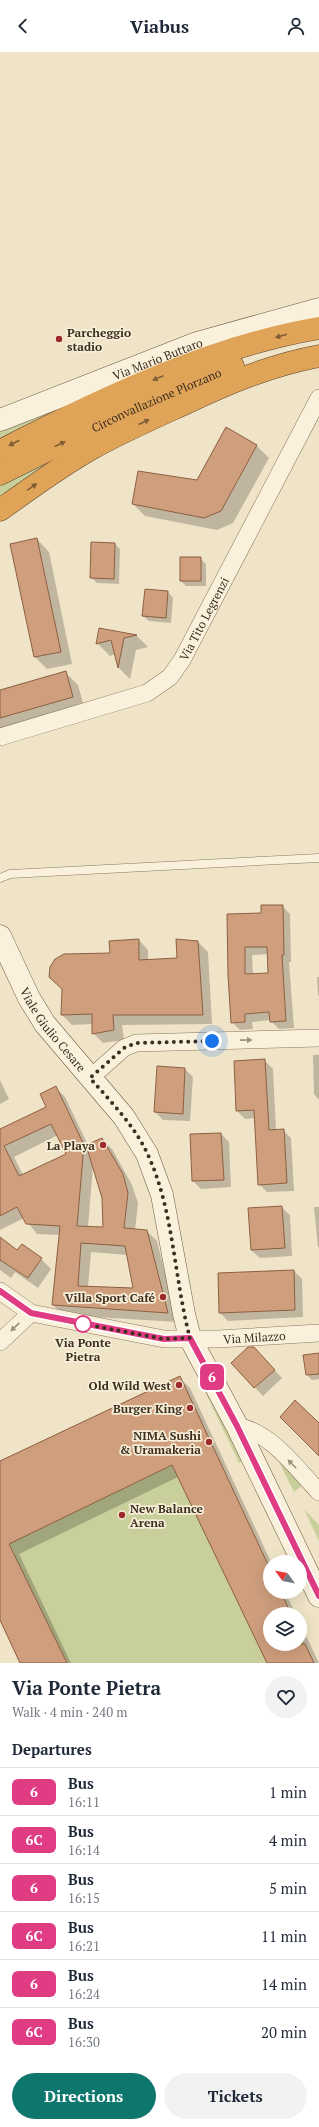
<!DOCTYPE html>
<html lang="en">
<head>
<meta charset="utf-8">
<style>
  body { margin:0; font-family:"PT Serif",serif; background:#f2f2f3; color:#1f2937; height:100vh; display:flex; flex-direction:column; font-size:15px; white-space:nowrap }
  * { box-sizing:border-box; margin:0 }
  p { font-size:13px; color:#747a83 }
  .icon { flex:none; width:22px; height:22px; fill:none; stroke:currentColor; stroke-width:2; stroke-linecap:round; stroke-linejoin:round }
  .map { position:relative; height:1611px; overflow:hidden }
  .sheet { display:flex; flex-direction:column; background:#fff; flex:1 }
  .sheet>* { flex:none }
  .badge { padding:0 8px; border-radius:6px; font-size:14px; line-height:26px }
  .needle { width:26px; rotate:303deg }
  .controls { position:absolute; left:263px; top:1503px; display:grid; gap:8px }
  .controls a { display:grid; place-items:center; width:44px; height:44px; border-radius:50%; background:#fff; box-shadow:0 4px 16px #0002; font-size:20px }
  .you { position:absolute; width:20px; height:20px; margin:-10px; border:3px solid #fff; border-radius:50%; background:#1a73e8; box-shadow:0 0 0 6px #1a73e833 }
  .map>.badge { position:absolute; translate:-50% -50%; box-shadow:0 0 0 2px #fff }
  h2 { padding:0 12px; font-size:15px; line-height:36px }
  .round { display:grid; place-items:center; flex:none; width:42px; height:42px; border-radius:21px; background:#f2f2f3 }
  .head { display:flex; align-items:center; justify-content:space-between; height:68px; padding:0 12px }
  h1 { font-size:19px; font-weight:700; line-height:30px }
  .primary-button { display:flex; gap:8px; margin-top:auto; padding:8px 12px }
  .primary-button a { flex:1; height:46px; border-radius:24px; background:#0f766e; color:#fff; font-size:16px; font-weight:700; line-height:46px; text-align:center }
  .primary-button a+a { background:#f2f2f3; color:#1f2937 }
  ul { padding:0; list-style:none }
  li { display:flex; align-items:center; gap:12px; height:48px; padding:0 12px; border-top:1px solid #e0e1e3 }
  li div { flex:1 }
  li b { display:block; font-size:15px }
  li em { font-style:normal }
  li .badge { min-width:44px; font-weight:700; text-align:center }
  header { display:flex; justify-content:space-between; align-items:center; height:52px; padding:0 12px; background:#fff; font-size:18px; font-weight:700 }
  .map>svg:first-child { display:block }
  .green { fill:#c9cf9b }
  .shadow { fill:#0003; fill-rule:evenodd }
  .building { fill:#cf9f7d; stroke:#8d5f41; fill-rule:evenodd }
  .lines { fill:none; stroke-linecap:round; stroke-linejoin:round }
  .lane-casing { stroke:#8d765c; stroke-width:9 }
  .street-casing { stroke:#8d765c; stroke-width:18 }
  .secondary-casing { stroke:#6f573f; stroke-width:23 }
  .highway-casing { stroke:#5b4430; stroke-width:23 }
  .lane { stroke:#faf1dc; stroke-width:8 }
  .street { stroke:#faf1dc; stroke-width:17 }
  .secondary { stroke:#faf1dc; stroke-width:22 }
  .highway { stroke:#e0a458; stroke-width:22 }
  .oneway { fill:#7e5d36 }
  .oneway2 { fill:#9c907e }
  .line-casing { stroke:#fff; stroke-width:9 }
  .line { stroke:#e03c83; stroke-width:6 }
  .walk { stroke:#3d2e20; stroke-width:4; stroke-dasharray:0 7.2 }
  .poi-dot { fill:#9e2a2b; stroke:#f7eed8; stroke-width:1.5 }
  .stop-dot { fill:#fff; stroke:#e03c83; stroke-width:2 }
  .labels { text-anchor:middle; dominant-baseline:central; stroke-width:3.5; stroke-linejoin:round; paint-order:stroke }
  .poi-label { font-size:12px; font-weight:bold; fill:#3d2e20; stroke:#f7eed8; text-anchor:end }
  .street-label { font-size:12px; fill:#3d2e20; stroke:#f7eed8 }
  .stop-label { font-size:12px; font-weight:bold; fill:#3d2e20; stroke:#f7eed8 }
</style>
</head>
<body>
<header><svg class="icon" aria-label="back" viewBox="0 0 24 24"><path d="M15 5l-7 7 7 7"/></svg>Viabus<svg class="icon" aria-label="person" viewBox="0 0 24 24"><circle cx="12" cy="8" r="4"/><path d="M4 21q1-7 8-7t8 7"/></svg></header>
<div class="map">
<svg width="319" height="1611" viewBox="0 0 319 1611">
  <rect width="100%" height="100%" fill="#f0e4c8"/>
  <path class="green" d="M64,352L66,356L0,389V378Z
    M77,392L0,449V431Z
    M180,1324L270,1517V1540H281L291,1562H270V1592H300V1581L314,1611H20L0,1568V1409Z
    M206,1331L243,1409L239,1411L202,1333Z
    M281,1408L303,1433L294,1440L279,1410Z
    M304,1457L319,1473V1489Z"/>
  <path class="shadow" d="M256,393L269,406L233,471L217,478L145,464L133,452L198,430Z
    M37,487L49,500L72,612L47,617L35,605L11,493Z
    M115,492L120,497L119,532L97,531L91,525Z
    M200,506L206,512V534H186L181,529Z
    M168,540L173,546L171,571L149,569L143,564Z
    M100,577L137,584L148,595L136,598L130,627L119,616L116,602L110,604L97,591Z
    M66,621L78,633L85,658L0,681V639Z
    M282,854L290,862L291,910H289L294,976L279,977L270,968L252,970L253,977L240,978L232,970L229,923L262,862ZM268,902L269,922L253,923L252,903Z
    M139,888L148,898V908L178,907L198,890L208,900L212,972L122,973L124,988L103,991L93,981V972L72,973L62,963L111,902Z
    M317,925H319V944L318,943Z
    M313,1003H319V1048L314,1042Z
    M265,1009L273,1017L276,1078H283L291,1086L294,1139L267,1140L259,1132L255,1066L245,1067L237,1059Z
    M185,1017L193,1025L190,1069L163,1068L155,1060Z
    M0,1028L9,1047L0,1052Z
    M55,1035L65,1045L88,1093L102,1087L112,1097L132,1133L138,1151L135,1178L147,1179L157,1189L177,1270L63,1263L53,1253L60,1183L37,1182L24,1166L0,1178V1078L47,1056ZM58,1083L67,1103L23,1123L14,1105ZM93,1114L103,1146L104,1176L88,1175ZM91,1200L127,1203L134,1237L88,1235Z
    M221,1082L229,1090L231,1135L201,1137L193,1129Z
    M281,1155L290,1163L292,1204L260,1206L251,1198Z
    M314,1155H319V1196L318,1195Z
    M0,1187L17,1199L41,1207L51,1217L38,1236L15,1220L11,1226L0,1218Z
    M294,1219L302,1227L303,1265L228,1269L220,1261Z
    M319,1302V1327L312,1328L307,1323Z
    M262,1304L282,1326L263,1344L232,1311Z
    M180,1326L190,1336L271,1510L270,1540H285L296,1562H270V1592H300V1571L319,1611H268L178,1425L19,1502L71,1611H21L0,1566V1410Z"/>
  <path class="building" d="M226,375L257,393L221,459L204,466L132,452L138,419L197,428Z
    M37,486L61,600L34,605L10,492Z
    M91,490L115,491L114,527L90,526Z
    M180,505H201V529H180Z
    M145,537L168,539L166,566L142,564Z
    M99,576L137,583L124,586L118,616L111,588L96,592Z
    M66,619L73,645L0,666V638Z
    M261,853H283L284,903H282L286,969L270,970L269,960L245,962V970L231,971L228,923L227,862L261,861ZM245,895H267L268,921L245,922Z
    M139,887V908L177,906L176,887L198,889L203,963H113L114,978L92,982V962L61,963L62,937L49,925L50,915L55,907L64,902L110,901L109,889Z
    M265,1007L269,1078L284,1077L287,1131L258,1133L254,1058L236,1059L234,1009Z
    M157,1014L185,1016L183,1062L154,1060Z
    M56,1034L84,1093L77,1174L103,1175L102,1146L86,1093L102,1086L123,1122L128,1141L124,1176L147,1178L168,1261L52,1253L60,1174L26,1172L17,1155L0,1164V1077L46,1055L40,1042ZM51,1072L66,1102L19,1124L4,1094ZM81,1191L125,1194L133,1236L78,1234Z
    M221,1081L224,1128L192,1129L190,1082Z
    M282,1154L285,1196L251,1198L248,1156Z
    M0,1185L17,1198L22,1192L42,1206L28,1226L0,1208Z
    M294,1218L295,1258L219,1261L218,1221Z
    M248,1295H254L275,1318L254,1336L231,1311Z
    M319,1301V1322L306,1323L303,1303Z
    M180,1324L270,1517V1540H281L291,1562H270V1592H305L314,1611H267L172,1413L9,1492L67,1611H20L0,1568V1409Z
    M295,1348L319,1371V1404L280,1365Z"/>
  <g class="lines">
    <g class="lane-casing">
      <path id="lane" d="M0,826L10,822L319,806"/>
    </g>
    <g class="street-casing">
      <g id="street">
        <path id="s1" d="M0,685L147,641L170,625L182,608L319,346"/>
        <path d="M90,1026L124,996L136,991L319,986"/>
        <path id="s2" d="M0,1239L31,1261L164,1287H218L319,1281"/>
        <path d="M0,1290L31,1261"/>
        <path d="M237,1374C272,1381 295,1415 319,1440"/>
      </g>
    </g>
    <g class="secondary-casing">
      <g id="secondary">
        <path id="s3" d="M0,368L197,291L319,257"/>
        <path id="s4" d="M0,884L29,946L45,972L124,1065L147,1102L162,1143L184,1262L190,1286L237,1374L319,1544"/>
      </g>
    </g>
    <g class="highway-casing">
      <g id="highway">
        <path d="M0,399C97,349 211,294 319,276"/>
        <path id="s5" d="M0,422L123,361L233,314"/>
        <path d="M0,458C30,437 59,415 91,397C121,380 153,366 184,352C228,331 271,313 319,304"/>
      </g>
    </g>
    <use href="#lane" class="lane"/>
    <use href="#street" class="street"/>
    <use href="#secondary" class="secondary"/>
    <use href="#highway" class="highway"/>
  </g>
  <defs><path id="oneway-solid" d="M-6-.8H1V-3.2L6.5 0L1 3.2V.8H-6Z"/></defs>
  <g class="oneway">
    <use href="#oneway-solid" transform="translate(281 284) rotate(164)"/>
    <use href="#oneway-solid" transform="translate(158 326) rotate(158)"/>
    <use href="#oneway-solid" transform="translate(144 370) rotate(-25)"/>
    <use href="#oneway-solid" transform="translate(14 391) rotate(153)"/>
    <use href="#oneway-solid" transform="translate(60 392) rotate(-26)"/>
    <use href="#oneway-solid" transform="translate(32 435) rotate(-35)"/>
  </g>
  <g class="oneway2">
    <use href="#oneway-solid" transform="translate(246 988) rotate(-1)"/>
    <use href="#oneway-solid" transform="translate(15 1275) rotate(137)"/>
    <use href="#oneway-solid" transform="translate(292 1412) rotate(-134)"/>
  </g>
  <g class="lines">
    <g class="line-casing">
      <path id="line" d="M0,1239L31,1261L164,1287L190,1286L237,1374L319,1544"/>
    </g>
    <use href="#line" class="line"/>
    <path class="walk" d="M83,1272L164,1287L190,1286C174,1227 174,1159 148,1103C135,1074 111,1050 90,1026L124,996L136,991L212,989"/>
  </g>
  <g class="poi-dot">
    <circle cx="59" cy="287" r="4"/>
    <circle cx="103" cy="1093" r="4"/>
    <circle cx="163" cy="1245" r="4"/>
    <circle cx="179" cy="1333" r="4"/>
    <circle cx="190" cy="1356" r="4"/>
    <circle cx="209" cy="1390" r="4"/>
    <circle cx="122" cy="1463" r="4"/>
  </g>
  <circle class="stop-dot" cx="83" cy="1272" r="8"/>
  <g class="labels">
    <g class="poi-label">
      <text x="67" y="280" text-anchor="start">Parcheggio<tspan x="67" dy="14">stadio</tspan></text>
      <text x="95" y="1093">La Playa</text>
      <text x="155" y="1245">Villa Sport Café</text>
      <text x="171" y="1333">Old Wild West</text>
      <text x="182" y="1356">Burger King</text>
      <text x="201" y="1383">NIMA Sushi<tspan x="201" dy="14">&amp; Uramakeria</tspan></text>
      <text x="130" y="1456" text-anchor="start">New Balance<tspan x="130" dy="14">Arena</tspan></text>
    </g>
    <g class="street-label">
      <text stroke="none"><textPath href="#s3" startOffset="169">Via Mario Buttaro</textPath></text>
      <text stroke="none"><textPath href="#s5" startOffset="173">Circonvallazione Plorzano</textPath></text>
      <text stroke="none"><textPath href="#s1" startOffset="249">Via Tito Legrenzi</textPath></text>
      <text stroke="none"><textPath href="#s4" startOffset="108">Viale Giulio Cesare</textPath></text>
      <text stroke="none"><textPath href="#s2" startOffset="264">Via Milazzo</textPath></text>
    </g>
    <g class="stop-label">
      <text x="83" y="1290">Via Ponte<tspan x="83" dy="14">Pietra</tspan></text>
    </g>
  </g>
</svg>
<div class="controls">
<a><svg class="needle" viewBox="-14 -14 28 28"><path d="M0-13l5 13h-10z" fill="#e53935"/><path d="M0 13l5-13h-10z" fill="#747a83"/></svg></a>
<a><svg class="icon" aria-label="layers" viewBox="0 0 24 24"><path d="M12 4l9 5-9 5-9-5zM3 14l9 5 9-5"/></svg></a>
</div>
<div class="you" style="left:212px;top:989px"></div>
<b class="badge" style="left:212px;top:1325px;background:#e03c83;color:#fff">6</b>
</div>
<section class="sheet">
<div class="head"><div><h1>Via Ponte Pietra</h1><p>Walk · 4 min · 240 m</p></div><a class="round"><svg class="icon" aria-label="heart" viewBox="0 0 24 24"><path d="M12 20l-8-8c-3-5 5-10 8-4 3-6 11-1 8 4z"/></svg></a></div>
<h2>Departures</h2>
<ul>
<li><span class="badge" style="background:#e03c83;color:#fff">6</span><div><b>Bus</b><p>16:11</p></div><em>1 min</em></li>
<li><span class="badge" style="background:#e03c83;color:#fff">6C</span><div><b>Bus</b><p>16:14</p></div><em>4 min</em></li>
<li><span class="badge" style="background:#e03c83;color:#fff">6</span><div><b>Bus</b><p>16:15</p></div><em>5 min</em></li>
<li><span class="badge" style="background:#e03c83;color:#fff">6C</span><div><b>Bus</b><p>16:21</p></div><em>11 min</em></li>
<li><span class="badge" style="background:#e03c83;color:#fff">6</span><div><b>Bus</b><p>16:24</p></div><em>14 min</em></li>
<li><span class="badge" style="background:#e03c83;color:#fff">6C</span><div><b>Bus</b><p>16:30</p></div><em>20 min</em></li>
</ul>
<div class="primary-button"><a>Directions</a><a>Tickets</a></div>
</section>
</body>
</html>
